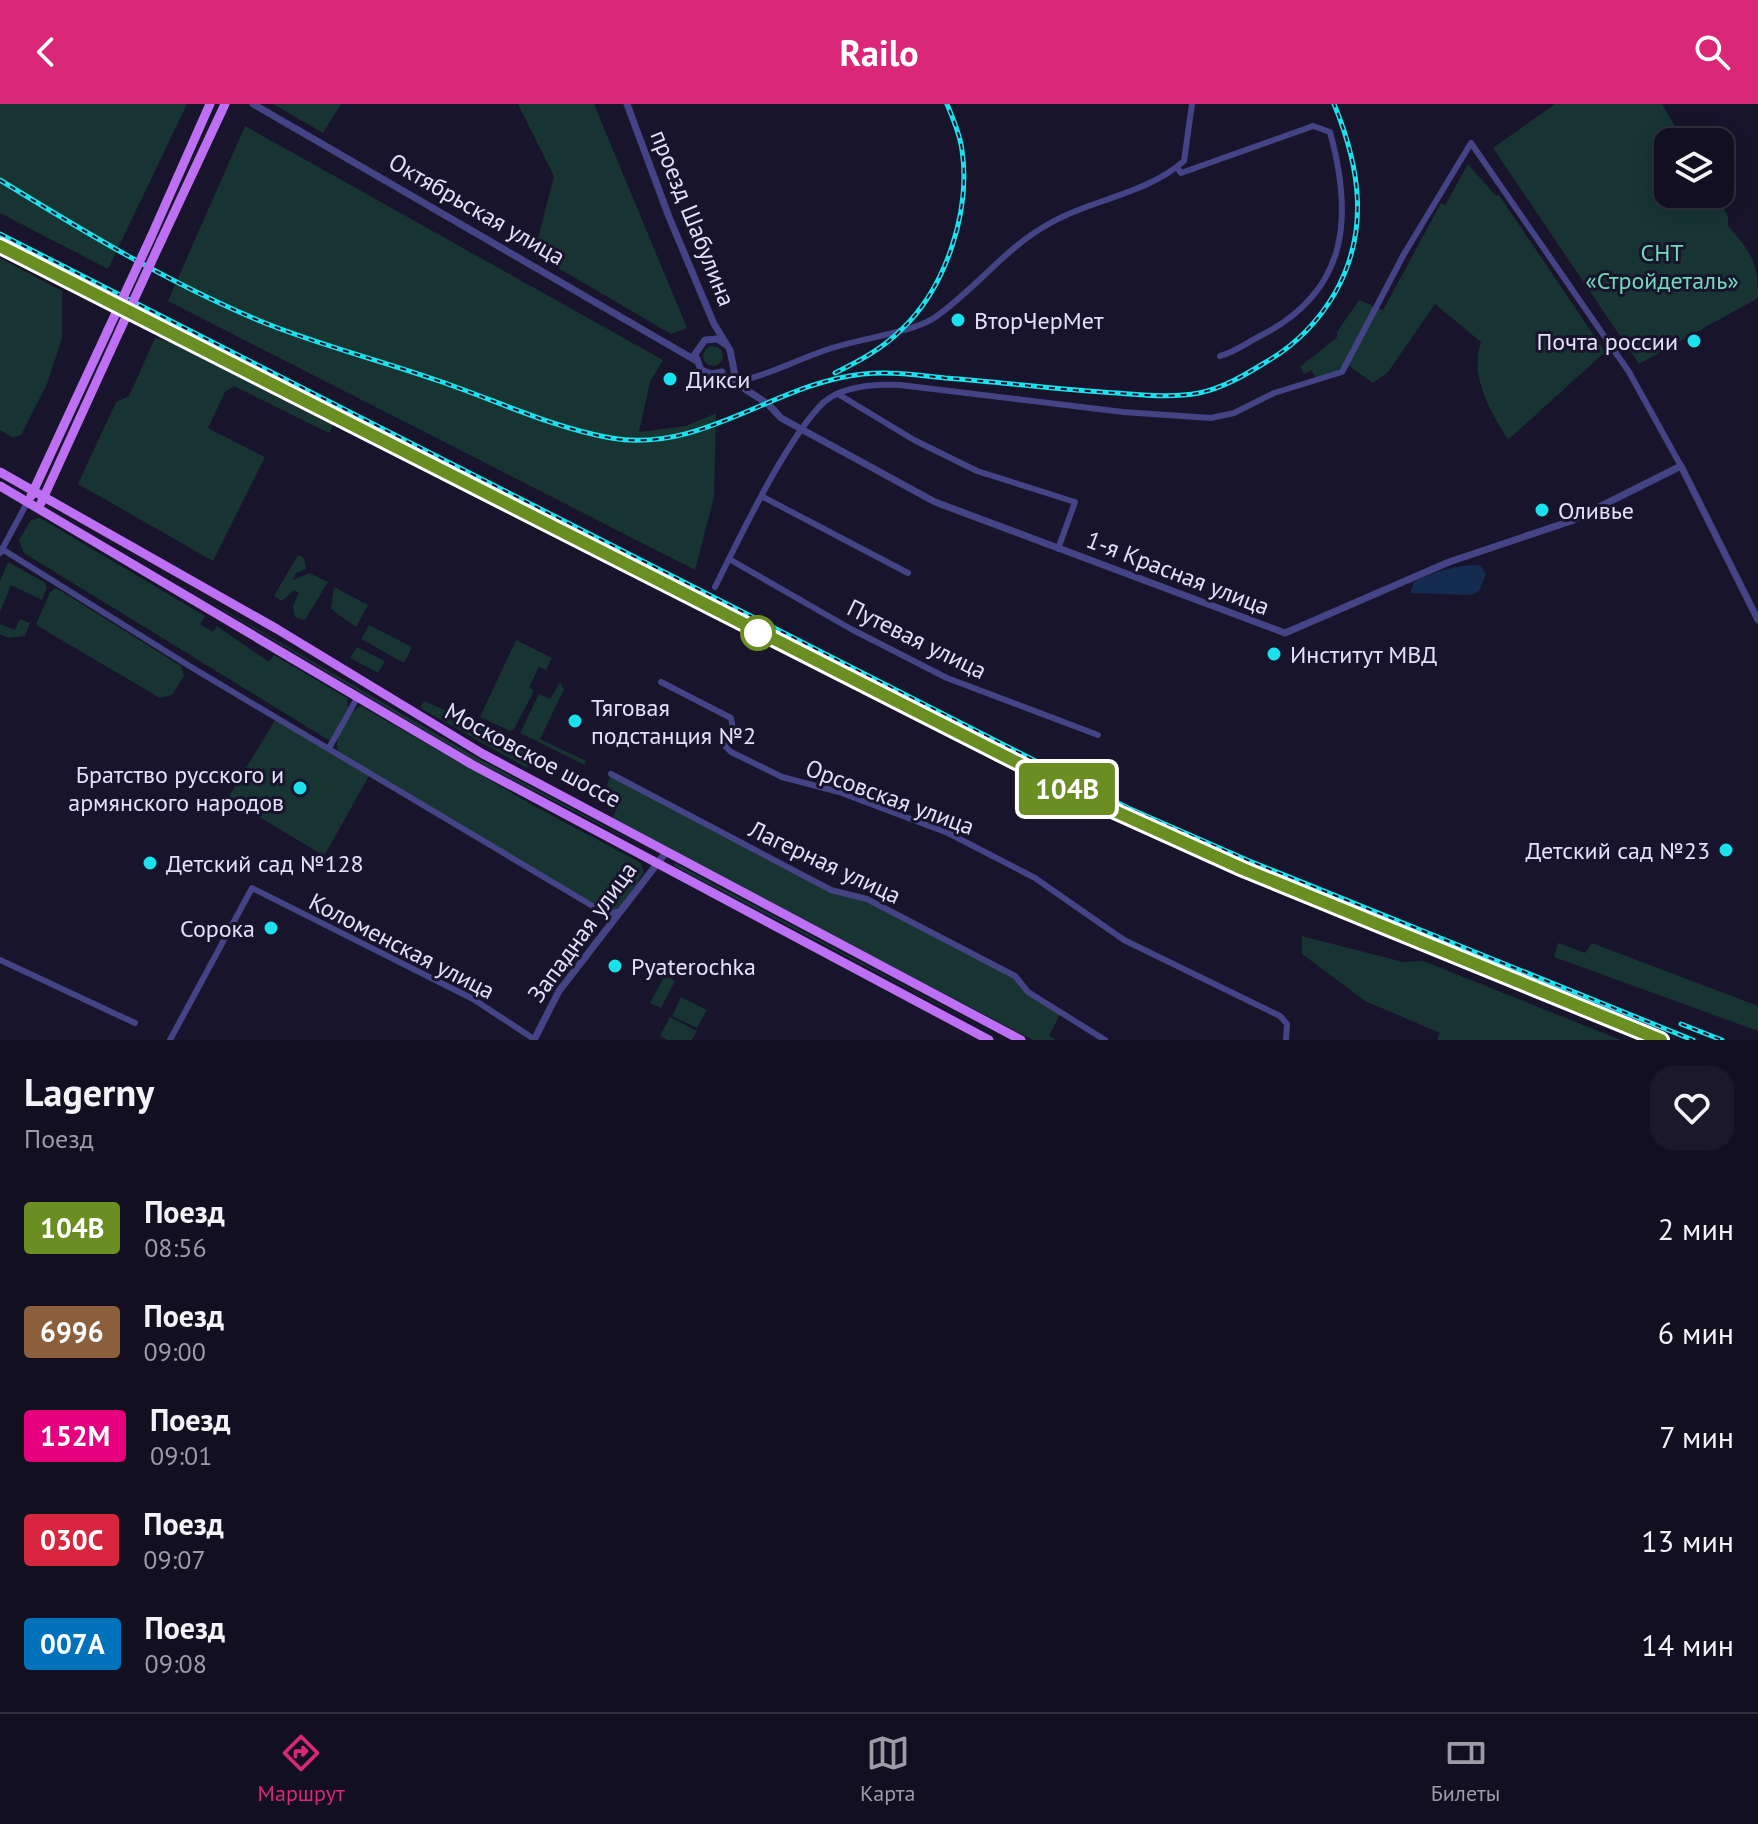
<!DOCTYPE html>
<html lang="ru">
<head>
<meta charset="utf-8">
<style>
  body { margin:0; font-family:"PT Sans",sans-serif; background:#1a1829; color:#f1f3f6; height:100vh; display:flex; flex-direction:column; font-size:30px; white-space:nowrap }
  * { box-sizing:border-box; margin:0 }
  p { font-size:26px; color:#9c9ca5 }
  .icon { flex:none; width:44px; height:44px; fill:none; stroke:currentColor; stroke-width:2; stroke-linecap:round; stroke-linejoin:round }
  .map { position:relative; height:936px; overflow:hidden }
  .details { display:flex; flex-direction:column; background:#110f20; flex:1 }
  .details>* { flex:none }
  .badge { padding:0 16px; border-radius:6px; font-size:28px; line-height:52px }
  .fabs { position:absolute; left:1654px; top:24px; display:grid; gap:16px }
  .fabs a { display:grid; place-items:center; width:80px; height:80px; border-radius:16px; background:#110f20; box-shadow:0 4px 20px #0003,0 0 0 2px #302f3e; font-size:40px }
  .map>.badge { position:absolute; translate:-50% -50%; box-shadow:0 0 0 4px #fff }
  .round { display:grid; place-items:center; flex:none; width:84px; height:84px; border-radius:24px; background:#1a1829 }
  .headline { display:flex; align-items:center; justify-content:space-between; height:136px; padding:0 24px }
  h1 { font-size:38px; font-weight:800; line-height:60px }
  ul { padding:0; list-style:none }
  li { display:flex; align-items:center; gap:24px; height:104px; padding:0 24px }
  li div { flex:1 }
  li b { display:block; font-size:30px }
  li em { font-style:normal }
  li .badge { min-width:88px; font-weight:700; text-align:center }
  header { display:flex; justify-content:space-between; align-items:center; height:104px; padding:0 24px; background:#db2777; color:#fff; font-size:36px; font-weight:800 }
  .tabs { display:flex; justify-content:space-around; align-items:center; height:112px; border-top:2px solid #302f3e; background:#110f20; font-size:22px; color:#9c9ca5 }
  .tabs a { display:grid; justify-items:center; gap:4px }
  .tabs .on { color:#db2777 }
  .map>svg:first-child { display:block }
  .green { fill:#173432 }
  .water { fill:#142c4f }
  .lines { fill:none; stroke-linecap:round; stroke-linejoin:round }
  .minor { stroke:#434386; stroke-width:6 }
  .tertiary { stroke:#434386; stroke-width:7 }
  .primary { stroke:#bd70f4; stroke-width:9 }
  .rail-casing { stroke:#1be1ed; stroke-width:5 }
  .rail { stroke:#17142b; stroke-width:2; stroke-dasharray:6; stroke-linecap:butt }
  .primary-bridge { stroke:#bd70f4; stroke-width:9 }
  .line-casing { stroke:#fff; stroke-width:18 }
  .line { stroke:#6b8e23; stroke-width:12 }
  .poi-dot { fill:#1be1ed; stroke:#17142b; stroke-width:3 }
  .stop-dot { fill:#fff; stroke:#6b8e23; stroke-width:4 }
  .labels { text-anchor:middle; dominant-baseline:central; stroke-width:6; stroke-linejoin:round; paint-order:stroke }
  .street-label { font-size:24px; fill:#e2e0fd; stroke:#17142b }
  .park-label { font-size:24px; fill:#70d9ba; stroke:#17142b }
  .poi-label { font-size:24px; fill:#e2e0fd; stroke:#17142b; text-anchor:start }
</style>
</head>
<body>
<header><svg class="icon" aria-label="back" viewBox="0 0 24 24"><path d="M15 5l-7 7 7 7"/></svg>Railo<svg class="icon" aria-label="search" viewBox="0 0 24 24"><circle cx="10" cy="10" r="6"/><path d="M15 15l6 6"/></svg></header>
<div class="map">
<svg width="1758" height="936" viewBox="0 0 1758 936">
  <rect width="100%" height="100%" fill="#17142b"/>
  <path class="green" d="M0,0H187L108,165L0,109Z
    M273,0H341L323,29Z
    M518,0H594L687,224L671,230L534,150L554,72Z
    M1555,0H1662L1684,38H1668V90H1715L1728,112V122C1752,149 1758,158 1758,194L1639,260L1493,44Z
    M245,22L663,256L650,278L639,328L686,322L716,309L714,393L695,466L168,197Z
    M1468,60L1496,92L1499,91L1605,248L1508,336C1490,306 1469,272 1481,238L1435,200L1388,268L1373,279L1346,260L1334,270L1317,275L1311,266L1304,270L1300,263L1337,233V228L1359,196L1383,206L1441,99L1445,101Z
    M0,154L62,187V234L47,280L21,331L13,334L0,326Z
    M155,234L173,239L333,321L329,329L234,282L225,288L208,324L265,353L213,457L78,380L116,298L129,292Z
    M703 252a10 10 0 1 1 20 0a10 10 0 1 1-20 0Z
    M40,414L205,512L200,520L213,528L217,522L269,558L274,551L347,594L348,603L330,637L24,449L19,436L31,416Z
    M298,451L304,454L306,465L296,469L293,476L309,469L328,478L305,516L295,513L293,502L299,489L294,486L282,497L274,492Z
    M8,458L44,478L47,483L42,496L11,481L0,508V477Z
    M173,476L474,652L655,749L472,655Z
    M334,483L368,501L356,523L331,505Z
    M56,484L181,562L184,572L172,591L160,594L36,521L50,488Z
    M20,515L30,519L25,532L9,534L0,530V520L15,526Z
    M369,521L412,543L404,559L361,535Z
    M516,536L552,554L546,566L539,563L529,583L534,587L514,625L510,627L480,613Z
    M357,543L385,557L378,569L350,554Z
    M560,578L564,585L540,635L586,657L585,661L520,629L539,590L550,595Z
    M424,597L528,642L530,645L523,658L528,661L527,664L420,604Z
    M361,602L538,704L641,759L644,769L622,802L614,806L597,801L540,770L338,647C333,633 349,607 361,602Z
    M275,616L369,672L324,752L228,694Z
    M611,670L831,786L849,788L1015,872L1021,881L1062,906L1049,932L1056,936H1033L612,716L619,698L604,688Z
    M675,759L1006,936L674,762Z
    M1302,832L1403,858L1423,857L1621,936H1437L1440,929L1365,897L1302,850Z
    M1558,839L1585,849L1592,839L1758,902V927L1554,853Z
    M665,871L675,877L661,904L650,899Z
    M681,893L707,906L697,924L672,912Z
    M670,913L697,927L692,936H668L660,932Z"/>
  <path class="water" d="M1480,461L1486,470L1479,487L1471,491L1410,489L1414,478C1435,467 1456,461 1480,461Z"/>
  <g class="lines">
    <path class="minor" d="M1177,63L1181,69L1313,22L1330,28C1353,112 1349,185 1264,230C1249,237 1236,248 1220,252
      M737,278C769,271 798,255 829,245C857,235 911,229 934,214C974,187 1004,145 1047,121C1091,95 1145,91 1184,57L1192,0
      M838,290L914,336L977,367L1075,398L1058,445
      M763,393L908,469
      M2,445L191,563L596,804L612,809L621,807
      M0,449L27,399
      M729,455L851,525L947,574L1098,631
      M715,483C739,435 787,333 824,298C844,281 876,280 900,281L1123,308L1211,314L1234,309L1274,289L1342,268L1404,150L1471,39L1629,268L1681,362
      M661,578L731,614L733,625L726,643L731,648L782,673L839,688L948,729L1035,774L1124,836L1280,912L1287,920L1286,936
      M329,644L357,594
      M611,670L831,786L867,795L1015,872L1028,888L1105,936
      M0,856L135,919
      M170,936L252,784L473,895L534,935"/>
    <path class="tertiary" d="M253,0L695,256
      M627,0L669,113L714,220L730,246L736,276
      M722,268L712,270L701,266L695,250L705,236L717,235L725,240
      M720,269L768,300L781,314L935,398L1285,529L1449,458L1571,417L1681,362L1758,516
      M534,936L559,887L667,747"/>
    <path class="primary" d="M151,133L210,0
      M161,137L225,0
      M0,368L277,525L483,650L1021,936
      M0,382L471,660L989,936
      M31,392L108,226
      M41,399L120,226"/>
    <g class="rail-casing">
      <path id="rail" d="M0,76C83,127 169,179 260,217C318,241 380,256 439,277C495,296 553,324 611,334C702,350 775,279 863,270C890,267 918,271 945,274C1002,278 1059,286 1117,289C1144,291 1172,294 1199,289C1223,284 1245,271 1266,258C1294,242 1318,218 1335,189C1370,127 1360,63 1334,0
        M0,130L1128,704L1247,756L1693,936
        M835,269C859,257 882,245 901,226C946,184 971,107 962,46C960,30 953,15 947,0
        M1681,920L1722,936
        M1633,924L1660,936"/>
    </g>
    <use href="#rail" class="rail"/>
    <path class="primary-bridge" d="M108,226L151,133
      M120,226L161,137"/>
  </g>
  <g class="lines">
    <g class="line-casing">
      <path id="line" d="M0,142L1099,700L1243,765L1661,936"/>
    </g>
    <use href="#line" class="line"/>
  </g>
  <g class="poi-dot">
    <circle cx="958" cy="216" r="8"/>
    <circle cx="1694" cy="237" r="8"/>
    <circle cx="670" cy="275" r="8"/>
    <circle cx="1542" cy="406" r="8"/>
    <circle cx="1274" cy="550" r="8"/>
    <circle cx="575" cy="617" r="8"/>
    <circle cx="300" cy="684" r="8"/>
    <circle cx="1726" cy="746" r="8"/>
    <circle cx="150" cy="759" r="8"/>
    <circle cx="271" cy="824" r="8"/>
    <circle cx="615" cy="862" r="8"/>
  </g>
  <circle class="stop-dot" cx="758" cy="529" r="16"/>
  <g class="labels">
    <g class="street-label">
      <text transform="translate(477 105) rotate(30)">Октябрьская улица</text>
      <text transform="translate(693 114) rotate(68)">проезд Шабулина</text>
      <text transform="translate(1178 469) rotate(21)">1-я Красная улица</text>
      <text transform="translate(917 535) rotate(26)">Путевая улица</text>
      <text transform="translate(533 651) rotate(28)">Московское шоссе</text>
      <text transform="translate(890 693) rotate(20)">Орсовская улица</text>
      <text transform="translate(825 758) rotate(25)">Лагерная улица</text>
      <text transform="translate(582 828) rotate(-54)">Западная улица</text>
      <text transform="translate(402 842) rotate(27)">Коломенская улица</text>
    </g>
    <g class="park-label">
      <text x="1662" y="148">СНТ<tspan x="1662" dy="28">«Стройдеталь»</tspan></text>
    </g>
    <g class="poi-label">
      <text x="974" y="216">ВторЧерМет</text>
      <text x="1678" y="237" text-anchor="end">Почта россии</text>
      <text x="686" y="275">Дикси</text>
      <text x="1558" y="406">Оливье</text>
      <text x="1290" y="550">Институт МВД</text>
      <text x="591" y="603">Тяговая<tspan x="591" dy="28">подстанция №2</tspan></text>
      <text x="284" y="670" text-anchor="end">Братство русского и<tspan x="284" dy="28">армянского народов</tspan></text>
      <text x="1710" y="746" text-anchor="end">Детский сад №23</text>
      <text x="166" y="759">Детский сад №128</text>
      <text x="255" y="824" text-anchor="end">Сорока</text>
      <text x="631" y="862">Pyaterochka</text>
    </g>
  </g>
</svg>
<div class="fabs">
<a><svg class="icon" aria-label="layers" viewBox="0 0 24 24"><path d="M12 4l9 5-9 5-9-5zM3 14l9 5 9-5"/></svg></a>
</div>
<b class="badge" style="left:1067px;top:685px;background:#6b8e23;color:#fff">104В</b>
</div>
<section class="details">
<div class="headline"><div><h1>Lagerny</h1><p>Поезд</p></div><a class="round"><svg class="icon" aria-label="heart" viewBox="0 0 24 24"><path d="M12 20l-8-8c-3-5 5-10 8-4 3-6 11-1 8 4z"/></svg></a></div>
<ul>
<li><span class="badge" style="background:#6b8e23;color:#fff">104В</span><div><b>Поезд</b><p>08:56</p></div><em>2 мин</em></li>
<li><span class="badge" style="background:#8b5e3c;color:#fff">6996</span><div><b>Поезд</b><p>09:00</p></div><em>6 мин</em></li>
<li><span class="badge" style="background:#e6007e;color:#fff">152М</span><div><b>Поезд</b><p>09:01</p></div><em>7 мин</em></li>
<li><span class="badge" style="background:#d7263d;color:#fff">030C</span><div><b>Поезд</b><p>09:07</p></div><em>13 мин</em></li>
<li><span class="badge" style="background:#0072bc;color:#fff">007А</span><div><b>Поезд</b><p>09:08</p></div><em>14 мин</em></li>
</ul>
</section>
<nav class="tabs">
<a class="on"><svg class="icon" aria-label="directions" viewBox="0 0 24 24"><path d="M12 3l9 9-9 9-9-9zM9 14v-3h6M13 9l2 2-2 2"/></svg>Маршрут</a>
<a><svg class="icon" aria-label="map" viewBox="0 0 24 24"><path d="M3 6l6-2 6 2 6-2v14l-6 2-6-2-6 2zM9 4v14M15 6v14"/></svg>Карта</a>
<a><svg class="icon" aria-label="tickets" viewBox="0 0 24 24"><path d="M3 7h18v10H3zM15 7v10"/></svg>Билеты</a>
</nav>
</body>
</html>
